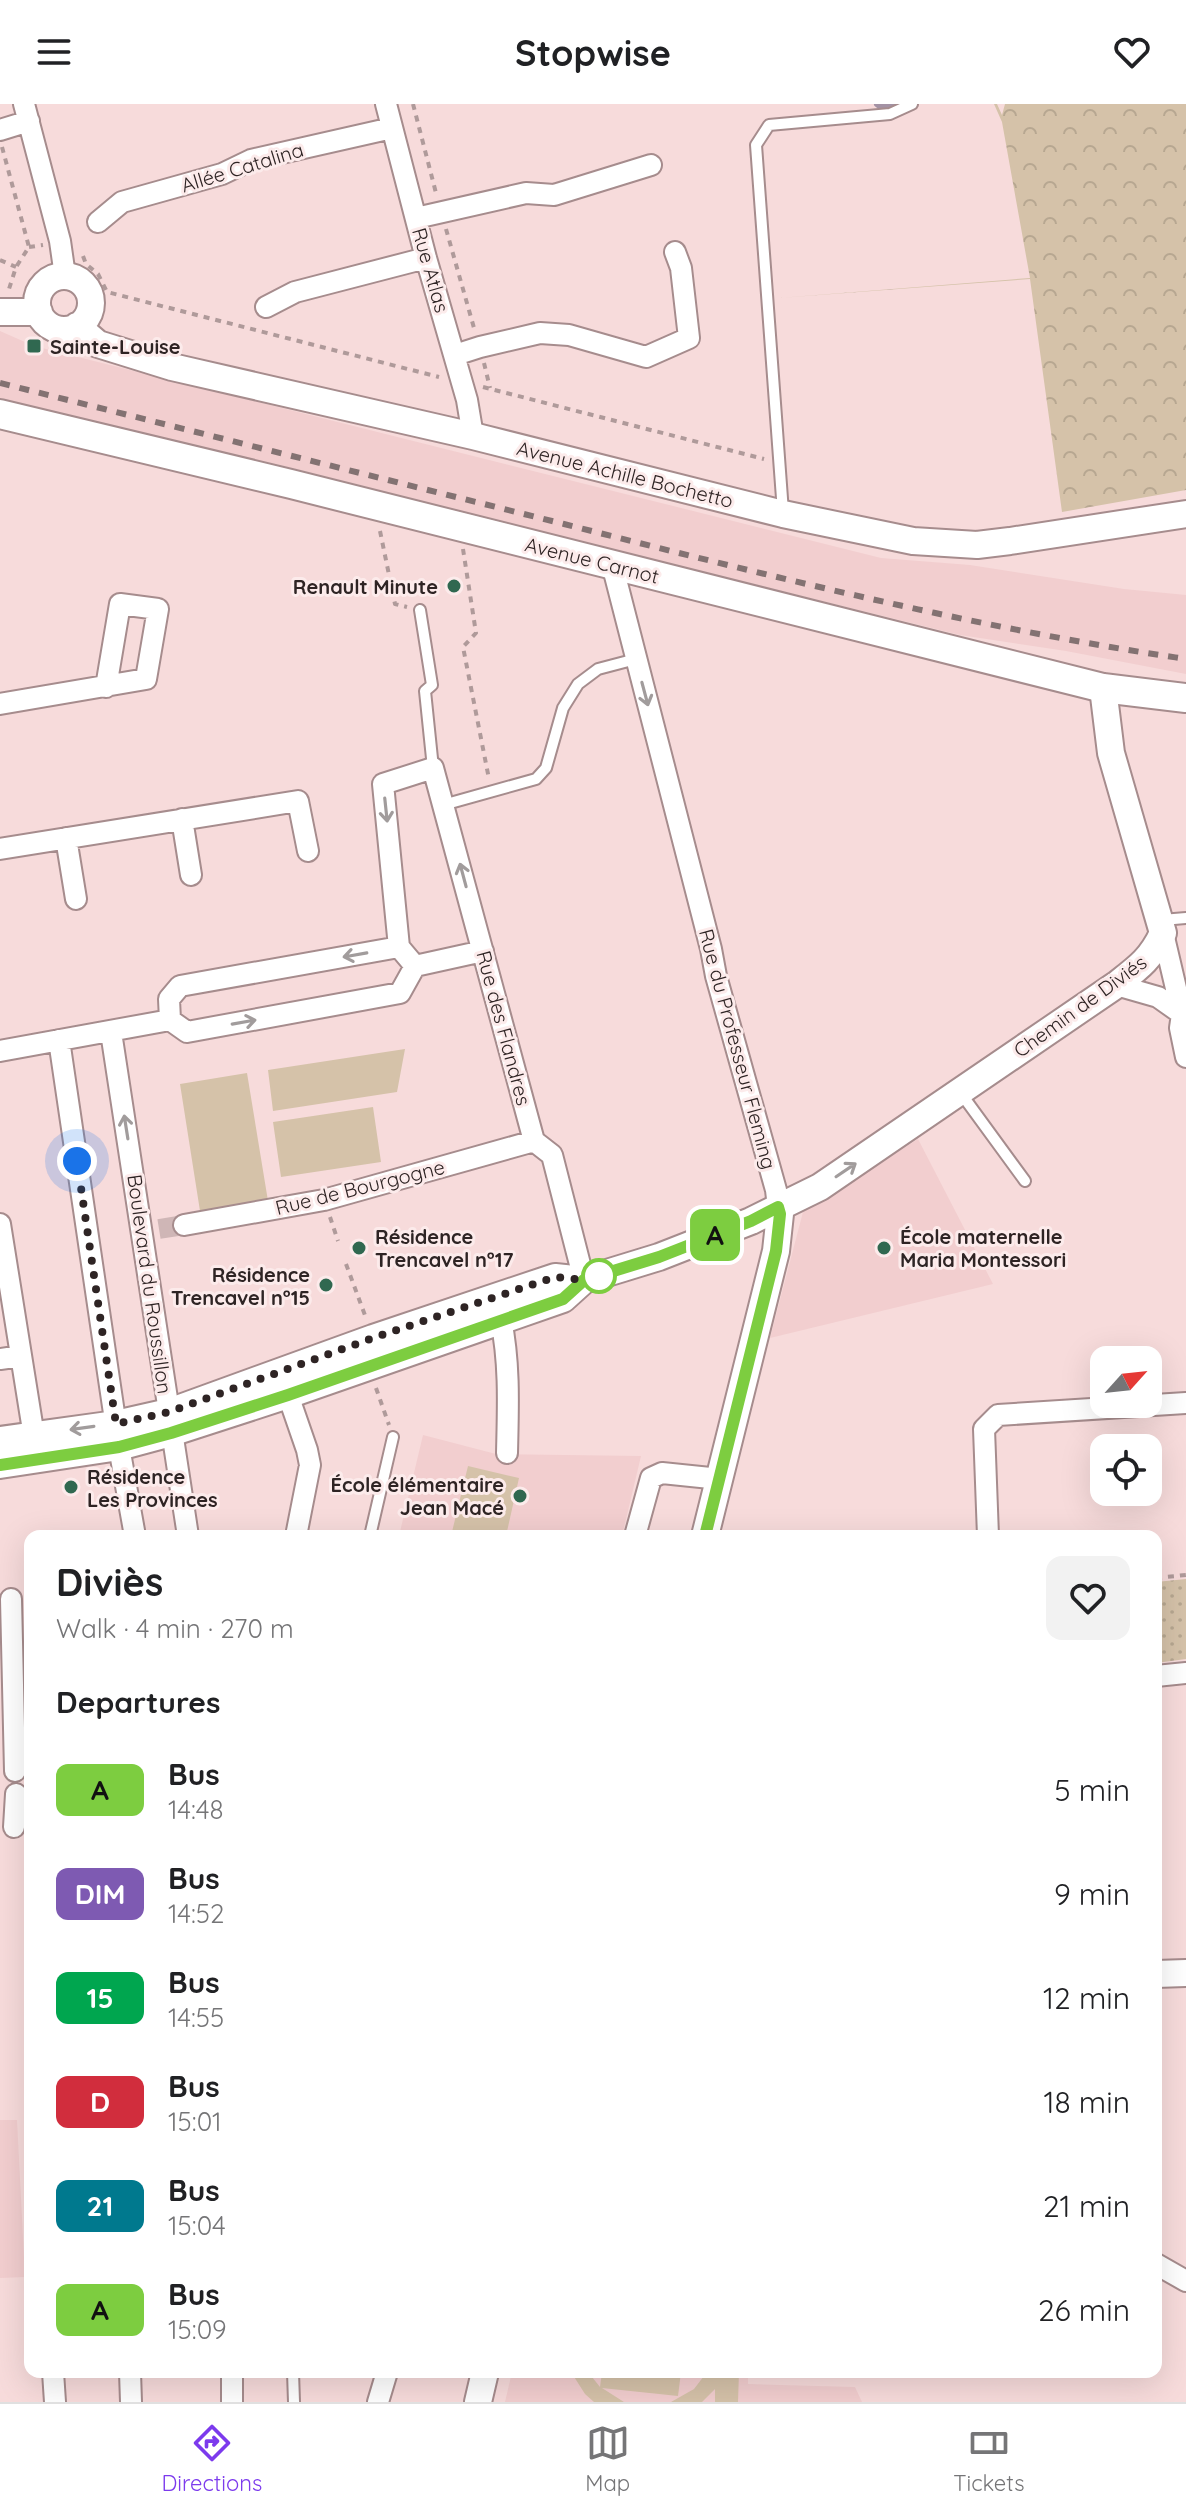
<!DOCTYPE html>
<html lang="en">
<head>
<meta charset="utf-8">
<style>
  body { margin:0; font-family:Quicksand,sans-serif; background:#f2f2f2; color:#202124; height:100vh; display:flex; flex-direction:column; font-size:30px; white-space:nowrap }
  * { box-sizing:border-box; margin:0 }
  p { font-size:26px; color:#757577 }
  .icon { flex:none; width:44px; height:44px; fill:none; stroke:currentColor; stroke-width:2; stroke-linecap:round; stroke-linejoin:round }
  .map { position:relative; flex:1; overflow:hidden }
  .details { position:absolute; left:24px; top:1426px; width:1138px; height:848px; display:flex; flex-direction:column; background:#fff; border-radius:16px; box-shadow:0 8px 32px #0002 }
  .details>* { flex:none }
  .badge { padding:0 16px; border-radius:12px; font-size:28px; line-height:52px }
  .needle { width:52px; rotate:63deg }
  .tools { position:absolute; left:1090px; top:1242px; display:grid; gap:16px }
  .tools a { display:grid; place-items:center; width:72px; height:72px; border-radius:16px; background:#fff; box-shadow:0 8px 32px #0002; font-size:40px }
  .you { position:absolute; width:40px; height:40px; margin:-20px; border:6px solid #fff; border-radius:50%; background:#1a73e8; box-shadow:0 0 0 12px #1a73e833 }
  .map>.badge { position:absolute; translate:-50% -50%; box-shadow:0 0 0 4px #fff }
  h2 { padding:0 32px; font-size:30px; line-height:72px }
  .round { display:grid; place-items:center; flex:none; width:84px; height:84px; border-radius:16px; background:#f2f2f2 }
  .headline { display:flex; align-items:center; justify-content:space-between; height:136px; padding:0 32px }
  h1 { font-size:38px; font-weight:800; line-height:60px }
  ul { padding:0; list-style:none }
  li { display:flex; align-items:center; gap:24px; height:104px; padding:0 32px }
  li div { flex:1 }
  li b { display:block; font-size:30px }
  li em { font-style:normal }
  li .badge { min-width:88px; font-weight:700; text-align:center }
  header { display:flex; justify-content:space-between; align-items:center; height:104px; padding:0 32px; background:#fff; font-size:36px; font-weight:800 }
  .tab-bar { display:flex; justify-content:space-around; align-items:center; height:112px; border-top:2px solid #e0e0e0; background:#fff; font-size:22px; color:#757577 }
  .tab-bar a { display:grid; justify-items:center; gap:4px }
  .tab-bar .on { color:#7c3aed }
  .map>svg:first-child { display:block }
  .built { fill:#f2cecf }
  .grass { fill:url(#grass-dots) }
  .forest { fill:url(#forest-crowns) }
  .park { fill:#d5c2a9 }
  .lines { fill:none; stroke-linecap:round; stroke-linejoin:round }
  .stream { stroke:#a392a4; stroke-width:6 }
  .minor-tunnel { stroke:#cfb6b6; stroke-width:20; stroke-dasharray:20 10; stroke-linecap:butt }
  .service-casing { stroke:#a68c8d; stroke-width:14 }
  .minor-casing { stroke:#a68c8d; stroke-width:24 }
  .tertiary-casing { stroke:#a68c8d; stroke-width:30 }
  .secondary-casing { stroke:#a68c8d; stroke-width:32 }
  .path { stroke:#af9a9a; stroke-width:4; stroke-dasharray:6 6; stroke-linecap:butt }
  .service { stroke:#fff; stroke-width:10 }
  .minor { stroke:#fff; stroke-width:20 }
  .tertiary { stroke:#fff; stroke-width:26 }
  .secondary { stroke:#fff; stroke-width:28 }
  .rail { stroke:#837272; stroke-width:6; stroke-dasharray:10 10; stroke-linecap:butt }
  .oneway { stroke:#a19c9c }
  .line-casing { stroke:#fff; stroke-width:18 }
  .line { stroke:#7dcd40; stroke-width:12 }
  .walk { stroke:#2e2424; stroke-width:8; stroke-dasharray:0 14.4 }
  .poi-dot { fill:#306850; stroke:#fcebeb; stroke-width:3 }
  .stop-dot { fill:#fff; stroke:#7dcd40; stroke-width:4 }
  .labels { text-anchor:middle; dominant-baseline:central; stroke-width:6; stroke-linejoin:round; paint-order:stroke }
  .street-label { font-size:20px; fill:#2e2424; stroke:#fcebeb }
  .poi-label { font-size:20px; font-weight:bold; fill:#2e2424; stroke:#fcebeb; text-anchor:start }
</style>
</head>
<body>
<header><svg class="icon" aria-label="menu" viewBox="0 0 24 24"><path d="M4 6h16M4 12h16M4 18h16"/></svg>Stopwise<svg class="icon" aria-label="heart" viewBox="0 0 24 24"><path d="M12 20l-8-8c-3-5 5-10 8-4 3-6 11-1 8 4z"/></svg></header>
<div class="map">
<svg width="1186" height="2298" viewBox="0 0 1186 2298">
  <defs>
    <pattern id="grass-dots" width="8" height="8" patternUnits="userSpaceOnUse" patternTransform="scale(2)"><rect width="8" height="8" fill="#d5c2a9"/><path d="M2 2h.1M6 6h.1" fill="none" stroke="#b7a791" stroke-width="1.8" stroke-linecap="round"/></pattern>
    <pattern id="forest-crowns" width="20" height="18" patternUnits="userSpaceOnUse" patternTransform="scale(2)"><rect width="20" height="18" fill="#d5c2a9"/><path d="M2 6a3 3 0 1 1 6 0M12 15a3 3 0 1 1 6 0" fill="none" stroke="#b7a791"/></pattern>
  </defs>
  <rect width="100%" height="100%" fill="#f7dbdb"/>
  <path class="built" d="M0,227L34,242L881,454L970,461L1124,485L1186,491V570L1066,547L960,531L675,461L283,362L0,300Z
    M918,1035L993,1180L770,1234L803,1108Z
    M423,1331L496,1350L641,1352L622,1432H399Z
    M0,2016H17L25,2173L0,2174Z
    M512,2268H748V2280L855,2283L862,2298H505Z"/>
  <path class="grass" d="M1186,1475V1555L1156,1559V1478Z"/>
  <path class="forest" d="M994,0H997L1002,11L1005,0H1186V386L1062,408L1030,175L779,194L1030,174L1002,18Z"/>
  <path class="park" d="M405,945L397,988L273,1007L268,966Z
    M247,969L268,1097L200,1107L180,980Z
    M373,1003L381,1058L281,1073L273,1018Z
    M468,1362L519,1374L506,1432H451Z
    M571,2268H588L600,2283L602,2268H681L678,2292L602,2284L624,2298H594L585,2290Z
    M707,2268H739L738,2298H715V2285L702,2298H671L694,2285Z"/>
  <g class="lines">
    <path class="stream" d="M877,0L881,3L898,0"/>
    <path class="minor-tunnel" d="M159,1125L184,1121"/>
    <g class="service-casing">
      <path id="service" d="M783,408L756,41L769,21L890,10L912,0
        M420,506L432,581L425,587L433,664
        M443,701L536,675L546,664L563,604L578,580L598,565L636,555
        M1162,816L1186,814
        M960,988L1025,1077
        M370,1432L393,1333
        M293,2268L294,2298"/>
    </g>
    <g class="minor-casing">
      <path id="minor" d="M24,0L60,137L65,172
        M386,0L426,154L467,296L473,332
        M0,26L29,17
        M416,114L526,89L554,91L651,61
        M98,118L122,98L222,70L251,56L392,24
        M266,203L295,188L426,154
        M455,251L480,243L540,229L569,231L646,253L689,234L681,164L675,148
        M612,460L711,845L716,872L776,1086L778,1103
        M0,600L146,575L158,505L120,500L106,583
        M182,715L191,771
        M66,734L76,795
        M0,745L298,697L308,747
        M1163,829L1182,910L1180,924L1186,953
        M399,843L383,680L433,664L534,1037L552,1051L584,1176
        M415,862L483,847
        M1116,881L1158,893L1182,910
        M111,928C138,1096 161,1264 188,1432
        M59,936L119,1343L135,1432
        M0,947L170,916L187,928L400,889L415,862L399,843L180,882L169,895L170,916
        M0,1120L36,1345
        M184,1121L324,1096L534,1037
        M501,1216C510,1260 508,1304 507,1349
        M0,1255L21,1252
        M288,1291L307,1346L310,1361L296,1432
        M635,1432L651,1374L662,1369L720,1375
        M988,1432L984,1325L998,1311L1186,1299
        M11,1495L15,1667
        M1156,1572L1186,1569
        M14,1723L16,1690
        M1156,2160L1186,2177
        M53,2268L55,2298
        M130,2268L131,2298
        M232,2268V2298
        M378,2298L387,2268"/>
    </g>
    <g class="tertiary-casing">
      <path id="tertiary" d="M37 199a27 27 0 1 1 54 0a27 27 0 1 1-54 0Z
        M0,208H39
        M77,222L98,240L172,263L473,332L783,410L913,437L977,441L1010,437L1186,410
        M0,1336L116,1320L169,1308L373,1234L555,1173L584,1176L659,1153L751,1117L820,1083L1116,881C1138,864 1151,855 1163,829L1111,649L1103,584
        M0,1361L119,1343L171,1329L288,1291L563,1195L584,1176
        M705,1432L776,1147L780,1110L778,1103
        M1156,1870L1186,1869
        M478,2298L485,2268"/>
    </g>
    <g class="secondary-casing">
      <path id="secondary" d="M0,310L291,380L1103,584L1186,594"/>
    </g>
    <path class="path" d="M413,0L436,89
      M2,43L29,143L16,163L9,185
      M446,125L474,224
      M29,143L43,141
      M83,152L86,160L98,170L107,188L439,273
      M0,156L16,163
      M484,259L490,284
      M483,283L764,355
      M380,427L395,500L407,503
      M463,445L476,529L463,543L489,675
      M330,1113L338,1137
      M346,1160L366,1214
      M376,1284L389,1321
      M1156,1474L1186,1471"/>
    <use href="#service" class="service"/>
    <use href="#minor" class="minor"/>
    <use href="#tertiary" class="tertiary"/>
    <use href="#secondary" class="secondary"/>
    <path class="rail" d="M0,279C188,326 376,373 564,420C769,472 976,524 1186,555"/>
  </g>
  <defs><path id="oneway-shaft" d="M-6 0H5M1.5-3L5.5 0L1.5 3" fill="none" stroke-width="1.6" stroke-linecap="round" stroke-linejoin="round" transform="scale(2)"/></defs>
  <g class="oneway">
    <use href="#oneway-shaft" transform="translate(645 590) rotate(75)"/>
    <use href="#oneway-shaft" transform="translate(386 706) rotate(84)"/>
    <use href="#oneway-shaft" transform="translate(463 771) rotate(-105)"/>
    <use href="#oneway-shaft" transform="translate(355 851) rotate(170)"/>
    <use href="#oneway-shaft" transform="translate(244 918) rotate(-10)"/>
    <use href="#oneway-shaft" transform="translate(126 1023) rotate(-99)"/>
    <use href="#oneway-shaft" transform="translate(846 1066) rotate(-34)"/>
    <use href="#oneway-shaft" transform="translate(82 1324) rotate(172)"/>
  </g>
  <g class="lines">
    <g class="line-casing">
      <path id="line" d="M0,1361L119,1343L171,1329L288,1291L563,1195L584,1176L659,1153L751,1117L778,1103L780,1110L776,1147L705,1432"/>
    </g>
    <use href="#line" class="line"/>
    <path class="walk" d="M77,1057L116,1320L169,1308L373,1234L555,1173L584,1176L601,1172H599"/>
  </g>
  <g class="poi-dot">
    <rect x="26" y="234" width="16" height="16" rx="4"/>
    <circle cx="454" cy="482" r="8"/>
    <circle cx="359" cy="1144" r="8"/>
    <circle cx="884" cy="1144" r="8"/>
    <circle cx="326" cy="1181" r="8"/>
    <circle cx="71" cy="1383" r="8"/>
    <circle cx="520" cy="1392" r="8"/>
  </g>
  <circle class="stop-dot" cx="599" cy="1172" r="16"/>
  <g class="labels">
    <g class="street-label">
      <text transform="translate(242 63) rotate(-17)">Allée Catalina</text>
      <text transform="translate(431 166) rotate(74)">Rue Atlas</text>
      <text transform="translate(625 370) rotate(14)">Avenue Achille Bochetto</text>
      <text transform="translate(592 456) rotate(14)">Avenue Carnot</text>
      <text transform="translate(1080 902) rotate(-36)">Chemin de Diviés</text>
      <text transform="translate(504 924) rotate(75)">Rue des Flandres</text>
      <text transform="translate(738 945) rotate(75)">Rue du Professeur Fleming</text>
      <text transform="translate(360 1083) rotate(-14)">Rue de Bourgogne</text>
      <text transform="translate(150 1180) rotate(82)">Boulevard du Roussillon</text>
    </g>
    <g class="poi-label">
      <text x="50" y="242">Sainte-Louise</text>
      <text x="438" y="482" text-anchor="end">Renault Minute</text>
      <text x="375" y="1132">Résidence<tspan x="375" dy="23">Trencavel n°17</tspan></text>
      <text x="900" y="1132">École maternelle<tspan x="900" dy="23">Maria Montessori</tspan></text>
      <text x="310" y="1170" text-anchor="end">Résidence<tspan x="310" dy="23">Trencavel n°15</tspan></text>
      <text x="87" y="1372">Résidence<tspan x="87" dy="23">Les Provinces</tspan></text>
      <text x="504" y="1380" text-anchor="end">École élémentaire<tspan x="504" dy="23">Jean Macé</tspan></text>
    </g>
  </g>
</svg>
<div class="tools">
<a><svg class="needle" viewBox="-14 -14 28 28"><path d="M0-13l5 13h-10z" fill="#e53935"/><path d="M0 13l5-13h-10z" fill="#757577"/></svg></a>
<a><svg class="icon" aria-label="locate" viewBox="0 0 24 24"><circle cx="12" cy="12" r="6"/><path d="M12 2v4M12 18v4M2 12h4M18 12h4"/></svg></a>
</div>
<div class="you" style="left:77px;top:1057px"></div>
<b class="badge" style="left:715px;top:1131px;background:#7dcd40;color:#111">A</b>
<section class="details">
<div class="headline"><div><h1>Diviès</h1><p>Walk · 4 min · 270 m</p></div><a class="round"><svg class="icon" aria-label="heart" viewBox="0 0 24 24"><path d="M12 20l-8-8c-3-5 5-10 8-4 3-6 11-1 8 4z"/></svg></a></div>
<h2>Departures</h2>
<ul>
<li><span class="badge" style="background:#7dcd40;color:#111">A</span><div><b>Bus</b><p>14:48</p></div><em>5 min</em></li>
<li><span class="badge" style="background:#7e5ab2;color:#fff">DIM</span><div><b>Bus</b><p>14:52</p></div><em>9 min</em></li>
<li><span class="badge" style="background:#00a64f;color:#fff">15</span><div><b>Bus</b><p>14:55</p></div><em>12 min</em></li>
<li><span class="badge" style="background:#d12d3d;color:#fff">D</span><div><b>Bus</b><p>15:01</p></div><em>18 min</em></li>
<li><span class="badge" style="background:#00798e;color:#fff">21</span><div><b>Bus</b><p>15:04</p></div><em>21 min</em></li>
<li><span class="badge" style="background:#7dcd40;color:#111">A</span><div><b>Bus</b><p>15:09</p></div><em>26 min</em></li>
</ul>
</section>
</div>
<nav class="tab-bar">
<a class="on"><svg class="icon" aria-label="directions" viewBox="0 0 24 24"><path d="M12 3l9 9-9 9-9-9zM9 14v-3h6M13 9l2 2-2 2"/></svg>Directions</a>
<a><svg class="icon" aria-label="map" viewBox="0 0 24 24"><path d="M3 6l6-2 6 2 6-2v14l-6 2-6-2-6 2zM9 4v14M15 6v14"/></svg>Map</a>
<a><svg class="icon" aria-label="tickets" viewBox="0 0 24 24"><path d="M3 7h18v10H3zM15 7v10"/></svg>Tickets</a>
</nav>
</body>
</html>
